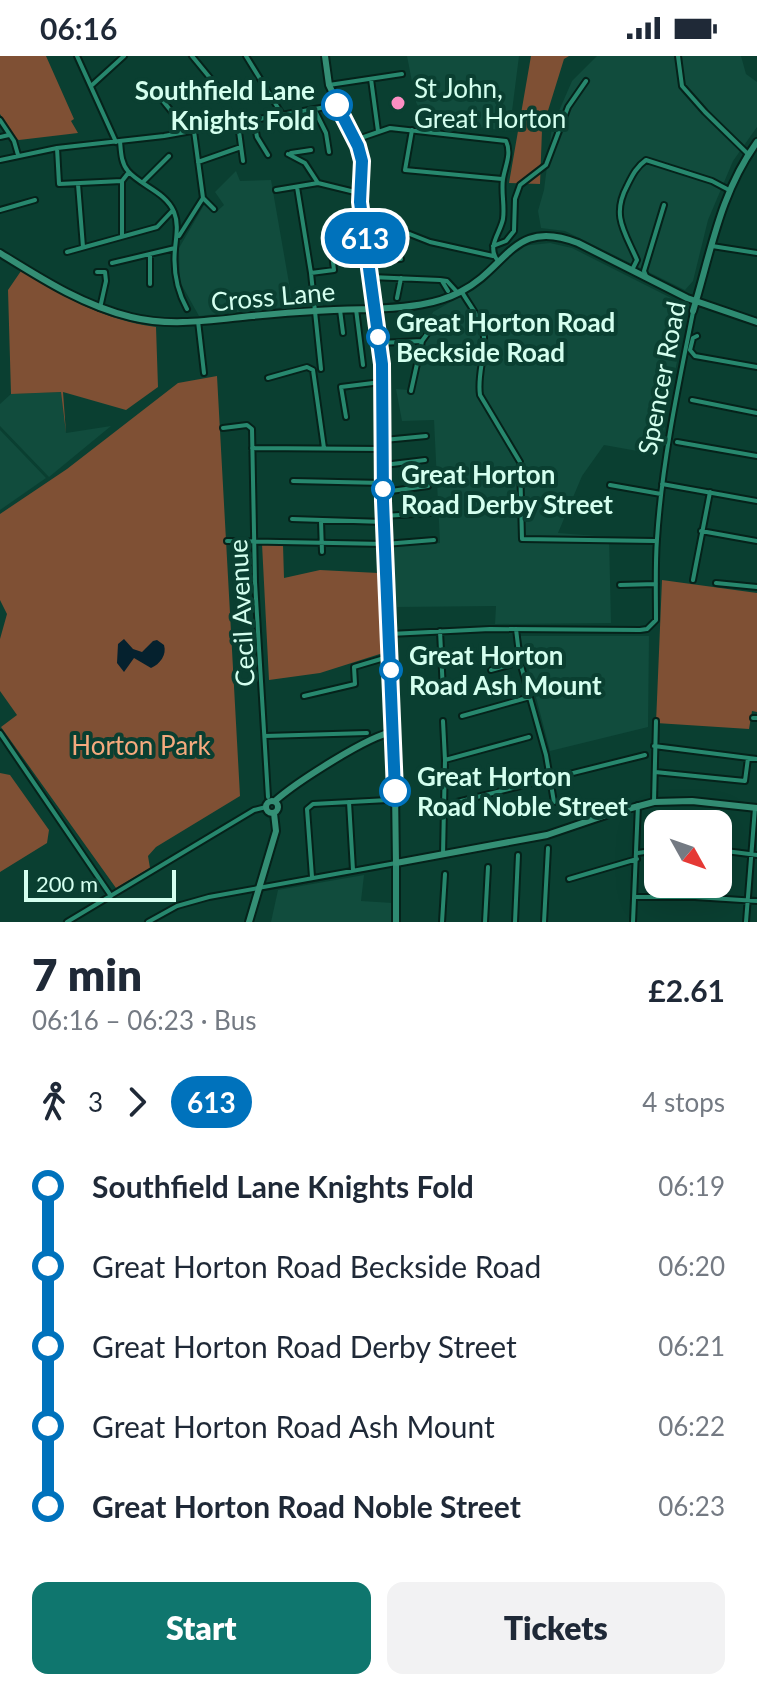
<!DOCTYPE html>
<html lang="en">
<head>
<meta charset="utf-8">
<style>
  body { margin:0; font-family:Lato,sans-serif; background:#f2f2f3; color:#1f2937; height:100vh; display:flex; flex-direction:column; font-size:30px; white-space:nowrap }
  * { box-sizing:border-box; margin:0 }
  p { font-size:26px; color:#747a83 }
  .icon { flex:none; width:44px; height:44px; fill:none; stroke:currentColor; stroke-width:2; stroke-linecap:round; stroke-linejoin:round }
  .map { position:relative; height:866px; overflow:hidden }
  .panel { display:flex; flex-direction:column; background:#fff; flex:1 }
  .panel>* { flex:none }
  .badge { padding:0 16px; border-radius:26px; font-size:28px; line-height:52px }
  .needle { width:52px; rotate:130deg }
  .buttons { position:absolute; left:644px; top:754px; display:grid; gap:16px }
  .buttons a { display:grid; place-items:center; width:88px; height:88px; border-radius:16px; background:#fff; box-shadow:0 8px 32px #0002; font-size:40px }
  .scale { position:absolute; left:24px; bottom:20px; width:152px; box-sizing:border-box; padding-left:8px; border:4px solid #d4ffef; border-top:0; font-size:22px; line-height:28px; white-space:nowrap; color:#d4ffef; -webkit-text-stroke:6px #0a3f31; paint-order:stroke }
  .map>.badge { position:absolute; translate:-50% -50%; box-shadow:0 0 0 4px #fff }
  .legs { display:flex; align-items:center; gap:12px; height:88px; padding:0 32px; font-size:26px }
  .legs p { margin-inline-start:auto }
  .summary { display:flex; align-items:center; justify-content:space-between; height:136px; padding:0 32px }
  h1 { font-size:44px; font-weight:800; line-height:60px }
  .action { display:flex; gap:16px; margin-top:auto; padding:16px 32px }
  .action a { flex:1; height:92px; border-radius:16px; background:#0f766e; color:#fff; font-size:32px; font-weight:800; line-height:92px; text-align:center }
  .action a+a { background:#f2f2f3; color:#1f2937 }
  ul { padding:0 32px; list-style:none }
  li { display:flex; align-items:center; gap:28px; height:80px; font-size:30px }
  li i { display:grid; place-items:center; width:12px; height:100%; margin:0 10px; background:currentColor }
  li i::after { content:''; width:20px; height:20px; margin:-10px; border:6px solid; border-radius:50%; background:#fff }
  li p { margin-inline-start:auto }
  li:first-child i { background:linear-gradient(#0000 50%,currentColor 0) }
  li:last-child i { background:linear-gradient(currentColor 50%,#0000 0) }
  .status { display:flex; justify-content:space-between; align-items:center; height:56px; padding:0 40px; background:#fff; direction:ltr }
  .status svg { height:22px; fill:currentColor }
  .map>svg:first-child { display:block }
  .built { fill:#114c3d }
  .green { fill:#7f5034 }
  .water { fill:#05212e }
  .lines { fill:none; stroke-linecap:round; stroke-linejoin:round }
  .street-casing { stroke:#05221a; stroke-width:8 }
  .secondary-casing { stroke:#05221a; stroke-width:10 }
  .primary-casing { stroke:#05221a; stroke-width:10 }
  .street { stroke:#27886e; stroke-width:4 }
  .secondary { stroke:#2e8b72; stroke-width:6 }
  .primary { stroke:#348f75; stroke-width:6 }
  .line-1-casing { stroke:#fff; stroke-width:18 }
  .line-1 { stroke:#0072bc; stroke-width:12 }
  .poi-dot { fill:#fc8fc3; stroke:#0a3f31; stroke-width:3 }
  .stop-1-dot { fill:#fff; stroke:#0072bc; stroke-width:4 }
  .labels { text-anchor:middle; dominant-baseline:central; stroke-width:8; stroke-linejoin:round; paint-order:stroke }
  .poi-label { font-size:26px; fill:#d4ffef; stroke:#0a3f31; text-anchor:start }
  .stop-label { font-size:26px; font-weight:bold; fill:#d4ffef; stroke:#0a3f31; text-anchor:start }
  .street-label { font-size:26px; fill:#d4ffef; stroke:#0a3f31 }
  .park-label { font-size:26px; fill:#f5aa7e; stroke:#0a3f31 }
</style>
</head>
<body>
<div class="status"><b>06:16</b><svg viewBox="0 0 49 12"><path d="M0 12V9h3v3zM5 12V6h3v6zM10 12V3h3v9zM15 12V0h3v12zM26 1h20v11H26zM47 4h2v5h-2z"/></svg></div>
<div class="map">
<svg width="757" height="866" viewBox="0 0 757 866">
  <rect width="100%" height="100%" fill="#0a3f31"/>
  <path class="built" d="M407,0H519L510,71L506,75L424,63L416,46Z
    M597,0H741L746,18L757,26V71L733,105L708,164L693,225L685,234L565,175L541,172L538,155L544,134L552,71L572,25Z
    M236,115L240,125L271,124L293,250L199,260L180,226L179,192L204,149L215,157L224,149L215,136Z
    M550,187L572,192L687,250L660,399L604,389L582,420L558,477L609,481L611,567L495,568L496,550L397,551L391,490L440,487L434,364L402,365L396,333L409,334L420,287L433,256L479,230L521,190Z
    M61,336L66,377L111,370L49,421L0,370V348L11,338Z
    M0,374L46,422L0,454Z
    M520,580H649L648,671L550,695Z
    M364,819L361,845L393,847L392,866H271L278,834Z"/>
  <path class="green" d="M0,0H46L74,63L71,65L78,77L19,84L16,83L0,58Z
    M531,0H569L564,3L542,74L540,128L509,127Z
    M21,215C64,241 104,264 156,271L158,331L126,354L63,336L66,377L61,336L11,338L8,234Z
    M217,320L240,740L156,791L148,800L150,812L116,832L1,671L17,659L0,635V583L7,558L0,544V458L67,413L178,327Z
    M262,488L283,489L284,522L320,514L378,517L383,597L320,617L269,624Z
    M662,524L757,537V656L752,655L749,673L656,667Z
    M0,717L10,719L49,774L47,787L0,816Z"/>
  <path class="water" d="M124,583L133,593L142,596L153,585L157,584L164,589C167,599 160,608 151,612L134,602L124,616L117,607L118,588Z"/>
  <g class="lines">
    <g class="street-casing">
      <path id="street" d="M77,0L116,86
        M192,0L220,34
        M246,0L283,60
        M678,0L682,30L705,56L748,98
        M371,23L378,75
        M329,29L402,18
        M91,30L124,0
        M159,40L176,61L179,77
        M315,55L326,77L329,96
        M0,64L14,85L18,99
        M254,65L257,81L268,99
        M238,68L243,105
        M412,74L405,114L502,123
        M0,81L9,79
        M355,84L390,72L506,85C512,98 505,110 503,123C501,136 505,150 503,163C500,178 486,191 498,205
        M120,85C121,96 121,107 128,115C141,130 166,136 174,156C179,168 176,181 175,193C173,214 177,235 187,253
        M57,92L59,128L122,125
        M291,97L311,94
        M288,98L305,107L318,127L359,137
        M0,104L57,92L164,80L337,49
        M198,106L241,91
        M143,126L169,100
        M78,128L83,191
        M297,131L311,217L321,313
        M276,134L318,127
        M203,142L214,153
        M0,154L35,144
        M402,175L430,186L493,200
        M122,179V125L129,116
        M179,180L203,142L194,75
        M493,190L506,185L514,175L515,143L520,129L546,109L568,51L586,25
        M712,190L757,197
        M67,196L157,171L173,154
        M150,198V228
        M368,204L401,203
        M112,207L175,192
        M632,214L637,204C625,176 611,160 627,130C632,120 636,111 646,104L712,125L729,134
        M97,216H105L106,225L100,252
        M311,217L334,214L331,190
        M646,220L644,215L664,149
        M371,221L440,224L447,225L458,237
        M442,225L448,235
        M462,236C469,249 484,266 484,282C485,301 477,320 480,339L520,406L522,483L655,485
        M397,242L401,222
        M356,253L363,309
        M340,254L343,277
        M198,265L204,317
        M697,280L693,282L690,294L695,300L757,311
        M379,287L422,285L427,278
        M268,322L307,311L313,314L324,392
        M411,335L422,285
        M692,344L757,357
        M346,361L341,331L381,326
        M223,372L247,369L252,373L255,526L268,741
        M384,384L426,380
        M677,386L757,400
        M252,392L382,393
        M384,409L425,404
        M293,425L383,427
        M662,428L757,445
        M610,429L661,438
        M383,436L428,430
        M384,460L430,457
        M292,463L384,466
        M321,465L322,496
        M701,475L757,485
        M227,485L385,488L434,484
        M693,524L710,436
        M716,527L757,531
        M620,529L656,528
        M516,573L520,606L546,699L554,746
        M440,575L443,635
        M390,578L490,573L640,574L647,573L656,564C656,537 655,509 657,483C662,406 678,331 693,256
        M491,614L520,606
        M304,640L355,628L354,611L391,600
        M462,660L530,641
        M753,662H757
        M443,665L445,704L443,799
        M0,677L111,840
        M265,680L367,677
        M654,690L757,703
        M445,704L529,681
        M655,716L745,725L748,702
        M349,746L353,814
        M654,746L656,665
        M445,749L645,699
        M718,794L757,799
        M638,797L658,794
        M312,821L307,753L313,748L388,744
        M569,823L637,803
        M634,841H695L757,845
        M67,866L254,754L266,751
        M148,866L177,850L209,841L396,807
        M442,866L445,818
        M485,866L488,811
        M515,866L518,799
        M544,866L548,792
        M633,866L638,749
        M746,866L755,752"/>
    </g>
    <g class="secondary-casing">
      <path id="secondary" d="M374,253C404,251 433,250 460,236C508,212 513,161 578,187L687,242L757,266
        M693,255C711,196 720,137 757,86
        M396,866V807"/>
    </g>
    <g class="primary-casing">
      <path id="primary" d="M325,0L329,29L358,90L362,105L360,146L382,308L383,436L394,661L396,807L547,779L609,758L654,746L692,745L757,752
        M0,197C42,223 82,249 131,261C171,271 212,264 252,260C293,256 333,253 374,253
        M266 751a6 6 0 1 1 12 0a6 6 0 1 1-12 0Z
        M275,745C294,728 370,678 394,676
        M249,866L276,775L274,757"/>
    </g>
    <use href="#street" class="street"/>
    <use href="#secondary" class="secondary"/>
    <use href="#primary" class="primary"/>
  </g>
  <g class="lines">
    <g class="line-1-casing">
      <path id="line-1" d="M337,49L358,90L362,105L360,146L382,308L383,445L395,735"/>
    </g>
    <use href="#line-1" class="line-1"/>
  </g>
  <circle class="poi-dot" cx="398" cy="47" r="8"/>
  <g class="stop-1-dot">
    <circle cx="337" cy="49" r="14"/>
    <circle cx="378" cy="281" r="10"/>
    <circle cx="383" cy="433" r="10"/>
    <circle cx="391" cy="614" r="10"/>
    <circle cx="395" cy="735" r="14"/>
  </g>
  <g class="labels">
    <g class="poi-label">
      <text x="414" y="32">St John,<tspan x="414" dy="30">Great Horton</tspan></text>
    </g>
    <g class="stop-label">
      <text x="315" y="34" text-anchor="end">Southfield Lane<tspan x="315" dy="30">Knights Fold</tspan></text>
      <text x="396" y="266">Great Horton Road<tspan x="396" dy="30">Beckside Road</tspan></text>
      <text x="401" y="418">Great Horton<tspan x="401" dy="30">Road Derby Street</tspan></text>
      <text x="409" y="599">Great Horton<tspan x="409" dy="30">Road Ash Mount</tspan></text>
      <text x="417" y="720">Great Horton<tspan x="417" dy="30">Road Noble Street</tspan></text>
    </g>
    <g class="street-label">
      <text transform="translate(273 240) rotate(-5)">Cross Lane</text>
      <text transform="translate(661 322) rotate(-79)">Spencer Road</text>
      <text transform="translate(241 557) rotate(-93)">Cecil Avenue</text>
    </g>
    <g class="park-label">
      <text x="141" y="689">Horton Park</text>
    </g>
  </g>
</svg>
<div class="buttons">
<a><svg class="needle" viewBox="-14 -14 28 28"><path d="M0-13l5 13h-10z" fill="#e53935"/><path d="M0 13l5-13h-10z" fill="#747a83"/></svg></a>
</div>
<div class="scale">200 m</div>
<b class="badge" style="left:365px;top:182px;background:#0072bc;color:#fff">613</b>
</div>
<section class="panel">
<div class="summary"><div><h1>7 min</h1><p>06:16 – 06:23 · Bus</p></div><b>£2.61</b></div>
<div class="legs"><svg class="icon" aria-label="walk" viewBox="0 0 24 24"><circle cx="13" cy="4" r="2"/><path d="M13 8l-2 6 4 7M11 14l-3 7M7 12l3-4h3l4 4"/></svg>3<svg class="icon" aria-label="forward" viewBox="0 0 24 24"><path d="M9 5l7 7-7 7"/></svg><b class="badge" style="background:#0072bc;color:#fff">613</b><p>4 stops</p></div>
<ul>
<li><i style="color:#0072bc"></i><b>Southfield Lane Knights Fold</b><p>06:19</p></li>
<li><i style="color:#0072bc"></i><span>Great Horton Road Beckside Road</span><p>06:20</p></li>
<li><i style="color:#0072bc"></i><span>Great Horton Road Derby Street</span><p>06:21</p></li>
<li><i style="color:#0072bc"></i><span>Great Horton Road Ash Mount</span><p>06:22</p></li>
<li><i style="color:#0072bc"></i><b>Great Horton Road Noble Street</b><p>06:23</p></li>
</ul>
<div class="action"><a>Start</a><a>Tickets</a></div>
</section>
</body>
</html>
